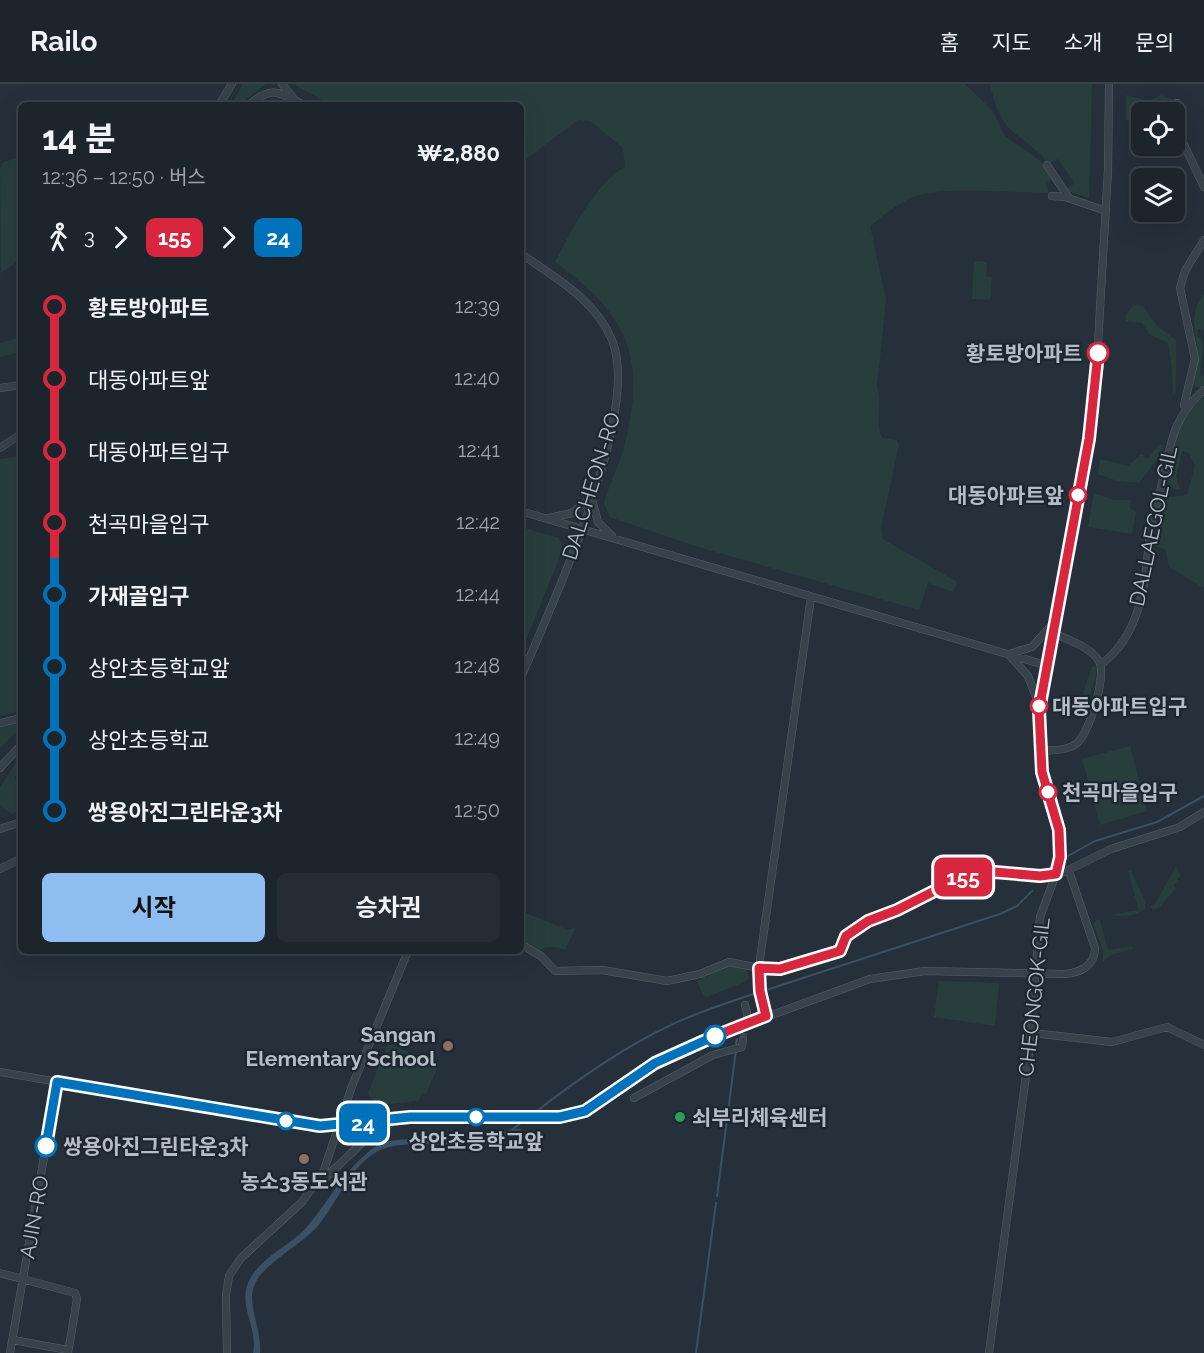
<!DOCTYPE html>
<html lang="ko">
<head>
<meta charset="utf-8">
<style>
  body { margin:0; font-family:Raleway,"Noto Sans KR",sans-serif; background:#252c34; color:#f1f3f6; height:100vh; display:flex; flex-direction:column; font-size:22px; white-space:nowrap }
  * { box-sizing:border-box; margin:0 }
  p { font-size:20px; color:#a0a4a9 }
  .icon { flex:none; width:33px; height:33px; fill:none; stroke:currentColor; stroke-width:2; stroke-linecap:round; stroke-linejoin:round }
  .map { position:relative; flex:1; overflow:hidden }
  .drawer { position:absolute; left:18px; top:18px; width:506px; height:852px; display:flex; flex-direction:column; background:#1c242c; border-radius:9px; box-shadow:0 6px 24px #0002,0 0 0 2px #3a4148 }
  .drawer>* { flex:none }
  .badge { padding:0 12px; border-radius:9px; font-size:21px; line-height:39px }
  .buttons { position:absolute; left:1131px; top:18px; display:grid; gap:12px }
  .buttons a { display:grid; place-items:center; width:54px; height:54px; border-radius:9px; background:#1c242c; box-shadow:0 6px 24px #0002,0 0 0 2px #3a4148; font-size:30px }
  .map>.badge { position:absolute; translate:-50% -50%; box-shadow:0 0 0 3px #fff }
  .legs { display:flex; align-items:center; gap:9px; height:66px; padding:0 24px; font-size:20px }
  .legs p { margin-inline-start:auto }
  .headline { display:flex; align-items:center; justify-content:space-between; height:102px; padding:0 24px }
  h1 { font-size:33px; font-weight:700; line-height:45px }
  .cta { display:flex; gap:12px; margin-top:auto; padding:12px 24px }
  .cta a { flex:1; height:69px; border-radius:9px; background:#8ebef1; color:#111; font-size:24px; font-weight:700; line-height:69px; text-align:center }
  .cta a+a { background:#252c34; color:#f1f3f6 }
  ul { padding:0 24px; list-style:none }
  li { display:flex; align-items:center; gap:21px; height:72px; font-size:22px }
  li i { display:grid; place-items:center; width:9px; height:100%; margin:0 8px; background:currentColor }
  li i::after { content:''; width:15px; height:15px; margin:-8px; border:4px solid; border-radius:50%; background:#1c242c }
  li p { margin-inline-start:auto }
  li:first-child i { background:linear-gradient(#0000 50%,currentColor 0) }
  li:last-child i { background:linear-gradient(currentColor 50%,#0000 0) }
  header { display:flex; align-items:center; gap:36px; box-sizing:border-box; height:84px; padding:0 30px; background:#1c242c; border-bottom:2px solid #3a4148 }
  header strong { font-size:28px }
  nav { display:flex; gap:33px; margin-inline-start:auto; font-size:21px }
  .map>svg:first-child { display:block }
  .green { fill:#283e3d }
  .water { fill:#3b5063 }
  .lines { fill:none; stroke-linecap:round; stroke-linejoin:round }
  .stream { stroke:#3b5063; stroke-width:2 }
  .minor-tunnel { stroke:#3a4550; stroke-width:7; stroke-dasharray:7 3.5; stroke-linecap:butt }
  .minor-casing { stroke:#566069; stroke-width:8 }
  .minor { stroke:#38424b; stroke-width:7 }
  .line-1-casing { stroke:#fff; stroke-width:14 }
  .line-2-casing { stroke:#fff; stroke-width:14 }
  .line-1 { stroke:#d7263d; stroke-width:9 }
  .line-2 { stroke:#0072bc; stroke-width:9 }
  .stop-1-dot { fill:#fff; stroke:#d7263d; stroke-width:3 }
  .stop-2-dot { fill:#fff; stroke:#0072bc; stroke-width:3 }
  .education-dot { fill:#8d6e63; stroke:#1d2730; stroke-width:2 }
  .leisure-dot { fill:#2e9e5b; stroke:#1d2730; stroke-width:2 }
  .labels { text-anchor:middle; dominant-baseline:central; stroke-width:4.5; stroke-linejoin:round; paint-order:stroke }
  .stop-label { font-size:21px; font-weight:bold; fill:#b4bdc7; stroke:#1d2730; text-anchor:start }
  .street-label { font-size:21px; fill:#b4bdc7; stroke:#1d2730 }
  .poi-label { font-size:21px; font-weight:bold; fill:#b4bdc7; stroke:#1d2730; text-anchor:end }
</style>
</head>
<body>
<header>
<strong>Railo</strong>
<nav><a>홈</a><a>지도</a><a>소개</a><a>문의</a></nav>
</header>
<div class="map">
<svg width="1204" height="1269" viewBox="0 0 1204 1269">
  <rect width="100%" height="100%" fill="#25303b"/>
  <path class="green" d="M243,0H266L238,21H231Z
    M293,0H965L992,26L1005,52L1040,77L1053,93L1047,99L1049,109C1016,109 941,101 913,113C897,120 884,131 870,142L886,216L877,302C883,320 874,336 882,354L897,356L899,361L881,444L883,455L957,498L953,508L928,499L919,526L695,462L610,433L604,419C609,400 619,382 624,363C647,273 629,232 555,178C570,149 596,98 625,83L623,64L590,37L578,36L521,79L520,21H331Z
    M990,0H1092L1089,114L1070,108L1067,105L1075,99L1058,75L1049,80C1018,43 1003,57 990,0Z
    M1126,11L1148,17L1161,11L1173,16L1172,28H1142L1141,40L1132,41V37L1126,36Z
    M21,72V175L1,189L0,84L4,78Z
    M974,177L987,178L986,192L992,193L990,216L972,215Z
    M1204,210V246L1198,245L1197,253L1201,254L1203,262L1200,291L1204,292V301L1200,305L1193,301C1195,290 1198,279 1197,268C1196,244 1188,231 1204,210Z
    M1134,221L1143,222L1157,242L1176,256V307L1173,310C1173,300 1171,266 1167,258L1150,251L1142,239L1126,237V230Z
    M21,253V268L0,273V259Z
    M1204,314V504L1169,483L1165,465L1154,462L1156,430L1163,414L1187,411L1195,382L1189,369L1182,367L1176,393L1180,405H1174L1166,396C1171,366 1176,331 1204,314Z
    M1159,360L1164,361L1161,370L1139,399L1117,397L1098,390L1100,375L1128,382L1141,370L1148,375Z
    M21,372V627L0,632V375Z
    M1094,409L1114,416H1131L1130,424L1136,428L1132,450L1088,443Z
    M521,443L559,454L563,465L521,568Z
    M1092,582L1098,584L1085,628L1082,627V613Z
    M16,640L18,646L0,664V642Z
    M1130,662L1147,727L1100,741L1082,675Z
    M16,678L19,682L15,695L21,700V724L12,730L0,721V703Z
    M1176,782L1180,791L1174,802L1176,804L1160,823L1153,826L1150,822L1155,820Z
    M1131,786L1145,818V825C1133,833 1123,833 1109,831L1139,826L1128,787Z
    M521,827L568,846L576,843L565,866C557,863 547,860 539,867L521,856Z
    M1096,836H1100L1108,866L1132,862L1133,865L1111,871L1103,878V868L1094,840Z
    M732,880L746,882L749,894L742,899L707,913L703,911L697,897Z
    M939,897L999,899L995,942L934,933Z
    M388,960L439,980L426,1010L422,1009L418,1017C402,1017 376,1027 368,1009Z"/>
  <path class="water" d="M511,1045H522C473,1077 438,1052 389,1063C354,1071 338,1119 317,1143C300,1162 262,1180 254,1202C247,1220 262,1247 260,1269H253C258,1246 240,1224 247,1202C256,1175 287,1164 305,1145C328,1120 356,1064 390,1057C431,1049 472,1068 511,1045Z"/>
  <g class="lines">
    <path class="stream" d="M1068,772L1095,757L1157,738L1204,712
      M763,907L1000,830L1017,822L1032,807
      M736,960L737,955
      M532,1031C575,997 622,964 671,941C698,928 729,918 757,909
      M513,1045L525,1036
      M717,1112L736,966
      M696,1269L716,1119"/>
    <path class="minor-tunnel" d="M743,956L747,929"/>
    <g class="minor-casing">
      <path id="minor" d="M282,0L294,15
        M1177,19V46L1204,103
        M219,21L232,0
        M249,21C273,0 279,9 304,21
        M1047,81L1069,114
        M1052,112L1065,113L1106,127
        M520,169C555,194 595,215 612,256C642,329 551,522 520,596
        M0,304L21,301
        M1184,321L1195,275L1180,204L1185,187L1204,156
        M0,364L21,350
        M592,416L598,438L612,452
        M520,427L1045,581
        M549,434L572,429L589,415
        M1012,569L1032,563L1051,542
        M1010,572L1028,592L1038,618
        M1101,580C1143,550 1145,495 1150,448C1151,434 1157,421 1160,408C1170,367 1170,335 1204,306
        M0,639L21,634
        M1039,667C1051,666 1066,667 1076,660C1089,651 1107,591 1099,577C1090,562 1067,556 1052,548
        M0,684L21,661
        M0,745L21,738
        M0,785L20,775
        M520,860L541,872L555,887L602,886L667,897L700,890L729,878L759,884L780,885L841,866L846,852L869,837L897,826L968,790L995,788L1040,792L1064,788L1111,765L1180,743L1204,728
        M745,921L747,929
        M766,932L760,907V875L811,513
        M1032,949L1112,958L1167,943L1204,961
        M0,988L320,1043L410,1033H568L585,1027L655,979L690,961L870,895L925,887L1064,890C1080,889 1095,882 1095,864L1069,787
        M634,1014L713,971L742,963L743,956
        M320,1099L366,1055L394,1037
        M0,1189L75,1209L77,1215L68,1269
        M13,1256L68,1266
        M10,1269L57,998
        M227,1269L226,1211L229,1192L241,1174L302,1118L323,1089L352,1002L408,867
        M989,1269L1029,969L1040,833L1056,790L1060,773L1059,746L1042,689L1039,626L1095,312L1108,86L1109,0"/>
    </g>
    <use href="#minor" class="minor"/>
  </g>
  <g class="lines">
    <g class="line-1-casing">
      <path id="line-1" d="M715,952L766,932L760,907L759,884L780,885L840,867L846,852L868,837L897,826L968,790L995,788L1040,792L1056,790L1060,773L1059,746L1042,688L1039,626L1089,355L1098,269"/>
    </g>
    <g class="line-2-casing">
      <path id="line-2" d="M46,1062L57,998L320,1042L410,1033H560L585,1027L655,979L715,952"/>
    </g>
    <use href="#line-1" class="line-1"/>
    <use href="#line-2" class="line-2"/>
  </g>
  <g class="stop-1-dot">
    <circle cx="1098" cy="269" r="10"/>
    <circle cx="1078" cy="411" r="8"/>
    <circle cx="1039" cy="622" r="8"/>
    <circle cx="1048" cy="708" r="8"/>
  </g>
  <g class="stop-2-dot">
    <circle cx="715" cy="952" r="10"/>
    <circle cx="476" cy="1033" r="8"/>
    <circle cx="286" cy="1037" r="8"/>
    <circle cx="46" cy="1062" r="10"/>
  </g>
  <g class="education-dot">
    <circle cx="448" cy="962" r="6"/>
    <circle cx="304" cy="1075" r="6"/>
  </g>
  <circle class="leisure-dot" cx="680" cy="1033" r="6"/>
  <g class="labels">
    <g class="stop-label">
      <text x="1082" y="269" text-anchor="end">황토방아파트</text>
      <text x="1064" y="411" text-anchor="end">대동아파트앞</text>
      <text x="1052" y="622">대동아파트입구</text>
      <text x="1062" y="708">천곡마을입구</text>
      <text x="476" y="1057" text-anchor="middle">상안초등학교앞</text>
      <text x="63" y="1062">쌍용아진그린타운3차</text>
    </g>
    <g class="street-label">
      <text transform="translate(591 402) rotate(-73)">DALCHEON-RO</text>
      <text transform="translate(1153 442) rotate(-78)">DALLAEGOL-GIL</text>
      <text transform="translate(1034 913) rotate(-84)">CHEONGOK-GIL</text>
      <text transform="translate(34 1133) rotate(-80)">AJIN-RO</text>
    </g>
    <g class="poi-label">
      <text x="436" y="950">Sangan<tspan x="436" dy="24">Elementary School</tspan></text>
      <text x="692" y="1033" text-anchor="start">쇠부리체육센터</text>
      <text x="304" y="1097" text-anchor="middle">농소3동도서관</text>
    </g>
  </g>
</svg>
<div class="buttons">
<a><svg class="icon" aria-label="locate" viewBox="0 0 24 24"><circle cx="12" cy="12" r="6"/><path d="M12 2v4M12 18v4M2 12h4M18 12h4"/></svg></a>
<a><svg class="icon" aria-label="layers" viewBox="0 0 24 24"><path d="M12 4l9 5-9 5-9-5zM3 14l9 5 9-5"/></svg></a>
</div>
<b class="badge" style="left:963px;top:793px;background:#d7263d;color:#fff">155</b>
<b class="badge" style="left:363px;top:1039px;background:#0072bc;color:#fff">24</b>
<section class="drawer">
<div class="headline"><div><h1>14 분</h1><p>12:36 – 12:50 · 버스</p></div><b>₩2,880</b></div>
<div class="legs"><svg class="icon" aria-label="walk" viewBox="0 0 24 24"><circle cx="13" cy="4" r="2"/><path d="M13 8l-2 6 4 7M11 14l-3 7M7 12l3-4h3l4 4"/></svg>3<svg class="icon" aria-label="forward" viewBox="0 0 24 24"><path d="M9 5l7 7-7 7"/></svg><b class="badge" style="background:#d7263d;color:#fff">155</b><svg class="icon" aria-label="forward" viewBox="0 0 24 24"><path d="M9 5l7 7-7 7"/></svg><b class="badge" style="background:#0072bc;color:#fff">24</b></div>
<ul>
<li><i style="color:#d7263d"></i><b>황토방아파트</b><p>12:39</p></li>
<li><i style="color:#d7263d"></i><span>대동아파트앞</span><p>12:40</p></li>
<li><i style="color:#d7263d"></i><span>대동아파트입구</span><p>12:41</p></li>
<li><i style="color:#d7263d"></i><span>천곡마을입구</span><p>12:42</p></li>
<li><i style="color:#0072bc"></i><b>가재골입구</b><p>12:44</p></li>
<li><i style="color:#0072bc"></i><span>상안초등학교앞</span><p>12:48</p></li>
<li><i style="color:#0072bc"></i><span>상안초등학교</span><p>12:49</p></li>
<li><i style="color:#0072bc"></i><b>쌍용아진그린타운3차</b><p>12:50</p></li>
</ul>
<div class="cta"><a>시작</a><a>승차권</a></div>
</section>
</div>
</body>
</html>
